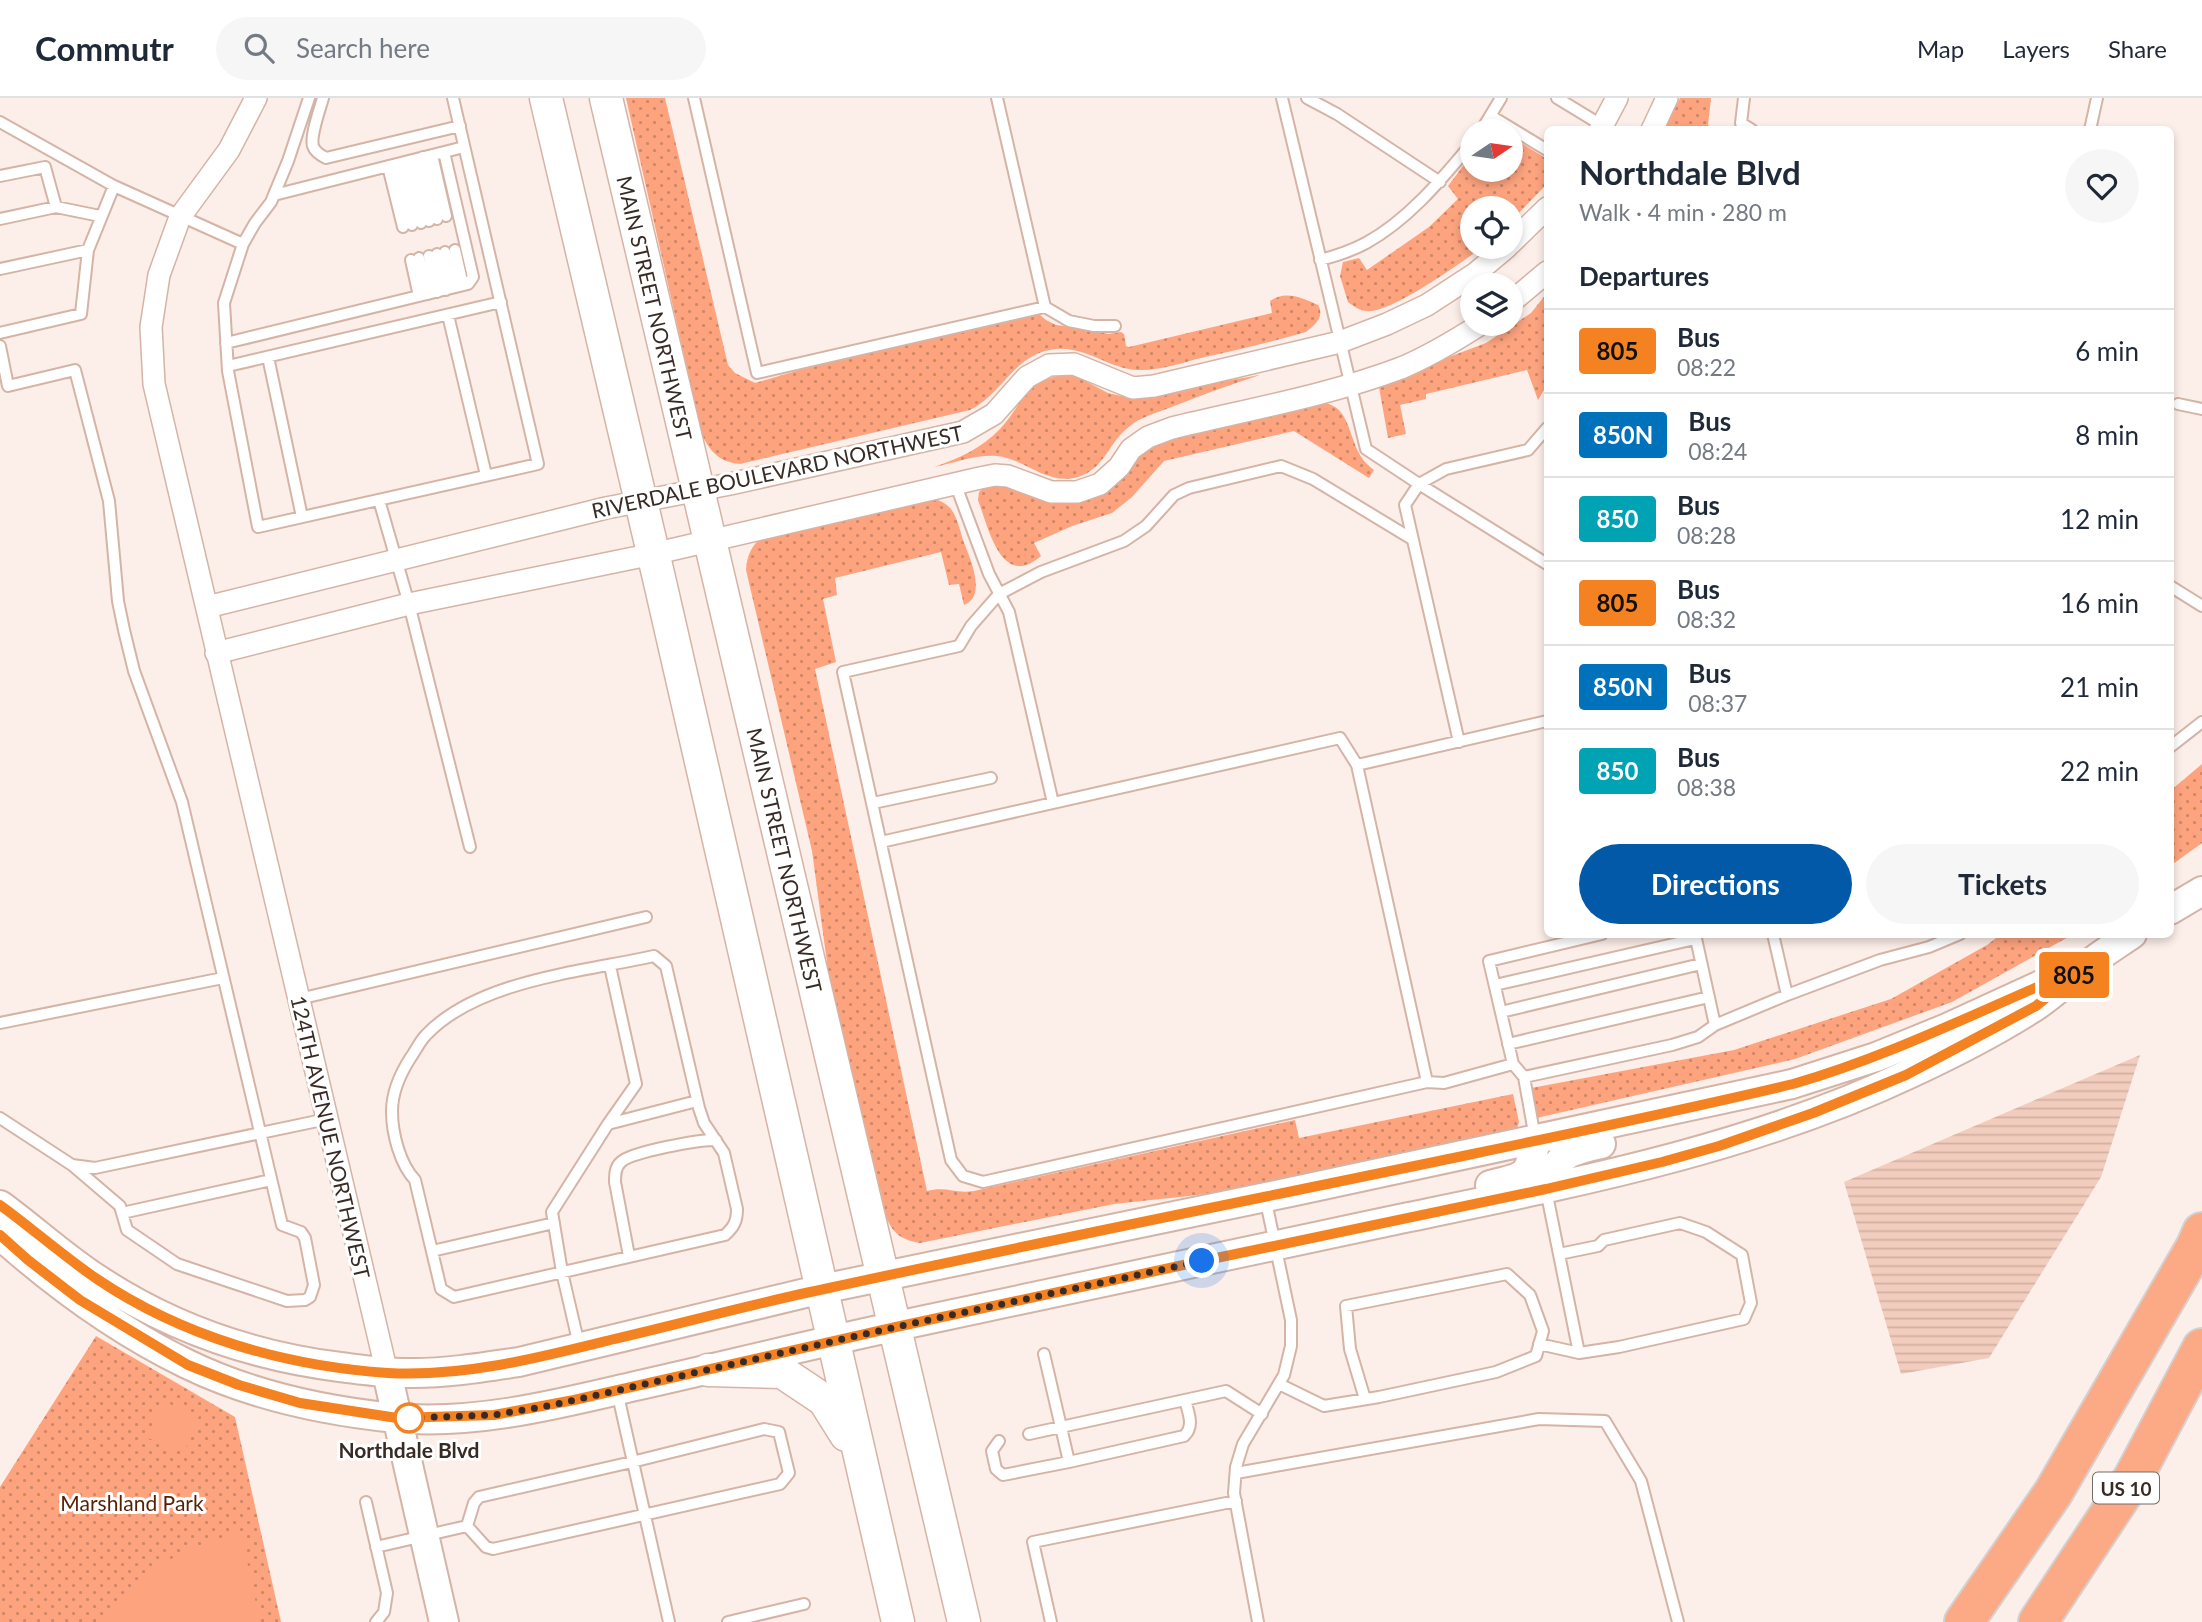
<!DOCTYPE html>
<html lang="en">
<head>
<meta charset="utf-8">
<style>
  body { margin:0; font-family:Lato,sans-serif; background:#f6f6f7; color:#1f2937; height:100vh; display:flex; flex-direction:column; font-size:26px; white-space:nowrap }
  * { box-sizing:border-box; margin:0 }
  p { font-size:23px; color:#747a83 }
  .icon { flex:none; width:38px; height:38px; fill:none; stroke:currentColor; stroke-width:2; stroke-linecap:round; stroke-linejoin:round }
  .map { position:relative; flex:1; overflow:hidden }
  .drawer { position:absolute; left:1544px; top:28px; width:630px; height:812px; display:flex; flex-direction:column; background:#fff; border-radius:10px; box-shadow:0 4px 10px #0003 }
  .drawer>* { flex:none }
  .badge { padding:0 14px; border-radius:5px; font-size:24px; line-height:46px }
  .needle { width:46px; rotate:77deg }
  .controls { position:absolute; left:1460px; top:21px; display:grid; gap:14px }
  .controls a { display:grid; place-items:center; width:63px; height:63px; border-radius:50%; background:#fff; box-shadow:0 4px 10px #0003; font-size:35px }
  .you { position:absolute; width:35px; height:35px; margin:-18px; border:5px solid #fff; border-radius:50%; background:#1a73e8; box-shadow:0 0 0 10px #1a73e833 }
  .map>.badge { position:absolute; translate:-50% -50%; box-shadow:0 0 0 4px #fff }
  h2 { padding:0 35px; font-size:26px; line-height:63px }
  .round { display:grid; place-items:center; flex:none; width:74px; height:74px; border-radius:37px; background:#f6f6f7 }
  .head { display:flex; align-items:center; justify-content:space-between; height:119px; padding:0 35px }
  h1 { font-size:33px; font-weight:700; line-height:52px }
  .primary-button { display:flex; gap:14px; margin-top:auto; padding:14px 35px }
  .primary-button a { flex:1; height:80px; border-radius:42px; background:#0259a7; color:#fff; font-size:28px; font-weight:700; line-height:80px; text-align:center }
  .primary-button a+a { background:#f6f6f7; color:#1f2937 }
  ul { padding:0; list-style:none }
  li { display:flex; align-items:center; gap:21px; height:84px; padding:0 35px; border-top:2px solid #e0e1e3 }
  li div { flex:1 }
  li b { display:block; font-size:26px }
  li em { font-style:normal }
  li .badge { min-width:77px; font-weight:700; text-align:center }
  header { display:flex; align-items:center; gap:42px; box-sizing:border-box; height:98px; padding:0 35px; background:#fff; border-bottom:2px solid #e0e1e3 }
  header strong { font-size:33px }
  nav { display:flex; gap:38px; margin-inline-start:auto; font-size:24px }
  .search { width:490px; height:63px; background:#f6f6f7; display:flex; align-items:center; gap:18px; box-sizing:border-box; padding:0 24px; border-radius:38px; color:#747a83; font-size:26px }
  .map>svg:first-child { display:block }
  .green { fill:url(#green-dots) }
  .pitch { fill:#fda47f }
  .water { fill:url(#water-rules) }
  .lines { fill:none; stroke-linecap:round; stroke-linejoin:round }
  .service-casing { stroke:#d4b4a7; stroke-width:14 }
  .minor-casing { stroke:#d4b4a7; stroke-width:24 }
  .tertiary-casing { stroke:#d4b4a7; stroke-width:32 }
  .secondary-casing { stroke:#d4b4a7; stroke-width:35 }
  .motorway-casing { stroke:#d3d0cf; stroke-width:42 }
  .service { stroke:#fff; stroke-width:10 }
  .minor { stroke:#fff; stroke-width:21 }
  .tertiary { stroke:#fff; stroke-width:28 }
  .secondary { stroke:#fff; stroke-width:32 }
  .motorway { stroke:#fca986; stroke-width:38 }
  .line-casing { stroke:#fff; stroke-width:16 }
  .line { stroke:#f58220; stroke-width:10 }
  .walk { stroke:#382b26; stroke-width:7; stroke-dasharray:0 12.6 }
  .stop-dot { fill:#fff; stroke:#f58220; stroke-width:3.5 }
  .labels { text-anchor:middle; dominant-baseline:central; stroke-width:6; stroke-linejoin:round; paint-order:stroke }
  .shield { fill:#fefffe; stroke:#736b67; stroke-width:2 }
  .shield-label { font-size:19px; font-weight:bold; fill:#382b26 }
  .street-label { font-size:21px; fill:#382b26; stroke:#fefffe }
  .stop-label { font-size:21px; font-weight:bold; fill:#382b26; stroke:#fefffe }
  .park-label { font-size:21px; fill:#551f04; stroke:#fefffe }
</style>
</head>
<body>
<header>
<strong>Commutr</strong>
<div class="search"><svg class="icon" aria-label="search" viewBox="0 0 24 24"><circle cx="10" cy="10" r="6"/><path d="M15 15l6 6"/></svg>Search here</div>
<nav><a>Map</a><a>Layers</a><a>Share</a></nav>
</header>
<div class="map">
<svg width="2202" height="1524" viewBox="0 0 2202 1524">
  <defs>
    <pattern id="green-dots" width="8" height="8" patternUnits="userSpaceOnUse" patternTransform="scale(1.75)"><rect width="8" height="8" fill="#fda47f"/><path d="M2 2h.1M6 6h.1" fill="none" stroke="#ce8668" stroke-width="1.8" stroke-linecap="round"/></pattern>
    <pattern id="water-rules" width="6" height="5" patternUnits="userSpaceOnUse" patternTransform="scale(1.75)"><rect width="6" height="5" fill="#f2cdbe"/><path d="M0 2.5h6" fill="none" stroke="#d0b0a3"/></pattern>
  </defs>
  <rect width="100%" height="100%" fill="#fceee8"/>
  <path class="green" d="M626,0H665L728,267L735,275L755,285L827,264L1033,216L1040,217L1046,222L1056,227L1090,231L1108,236L1121,234L1124,236L1126,248L1129,249L1272,215L1270,203C1286,192 1302,200 1318,207C1325,219 1315,227 1306,234C1271,244 1236,252 1201,260C1181,265 1159,273 1138,272C1109,271 1086,248 1056,251C1014,255 1003,296 970,312L740,366C720,364 711,355 702,337Z
    M1680,0H1711L1708,27L1715,31H1665Z
    M1510,38L1547,61V86L1510,124V110H1472V149H1483L1477,153C1458,167 1389,216 1367,213C1360,213 1353,208 1348,204L1340,178L1343,164L1359,160L1367,172L1429,129L1458,101L1448,88L1472,56V72H1510Z
    M1547,195V272L1544,277L1547,280V287L1538,302L1527,272L1426,296V301L1400,307L1406,336L1388,340L1379,289L1388,282L1486,245L1531,215Z
    M1064,277L1076,278L1108,295L1135,301L1164,297L1219,284L1260,277C1229,287 1199,298 1169,310C1156,315 1141,319 1130,328C1109,343 1105,371 1078,379C1047,388 1026,361 997,358C977,356 954,365 934,369C958,361 982,350 1000,331C1023,306 1024,282 1064,277Z
    M1319,305C1348,304 1348,335 1359,355C1362,362 1369,368 1374,372L1369,380L1294,333L1164,363L1132,399L1112,415L1072,428L1034,445L1041,458C1001,493 988,428 978,402L979,394L985,388L1000,386L1052,405L1081,403L1151,347L1178,337Z
    M931,400C939,402 946,405 951,411C957,419 960,432 963,442C969,458 988,498 964,507L959,486L949,487L941,454L835,480L837,497L823,501L836,564L815,571L927,1093C946,1088 955,1096 974,1093L1295,1022L1299,1040L1513,996L1519,1024L1516,1034L1207,1096L1114,1106L920,1145C903,1142 894,1137 887,1121L828,872L812,753L746,472C747,458 751,448 762,439Z
    M2202,666V745L2170,768V693Z
    M2000,837H2072L1952,904L1795,961L1532,1021L1526,991L1734,952L1891,901L1987,847Z
    M96,1238L235,1319L281,1524H0V1389Z"/>
  <path class="pitch" d="M162,1303L199,1318L184,1354L148,1340Z
    M241,1435L260,1524H102C135,1473 185,1449 241,1435Z"/>
  <path class="water" d="M2140,957L2101,1079L1989,1260L1901,1276L1844,1084Z"/>
  <g class="lines">
    <g class="service-casing">
      <path id="service" d="M309,0L288,63L271,104L255,125L243,146L224,205L228,273L258,429L538,366L453,0
        M323,0C320,11 310,38 313,48C315,54 320,57 326,60L460,28
        M694,0L757,275L1045,209
        M997,0L1045,209L1069,223L1094,228H1115
        M1282,0L1366,351L1419,386L1547,466
        M1307,0L1337,16L1440,84
        M1557,0L1603,28
        M1744,0L1741,25L1752,32
        M1491,18L1547,52
        M0,24L114,88L243,146
        M2090,32L2097,0
        M1481,33L1501,0
        M432,57L446,118
        M423,59L437,121
        M415,62L429,123
        M406,64L421,125
        M397,66L412,127
        M388,68L403,129
        M0,78L45,69L56,109L100,118
        M274,97L464,49
        M0,121L56,109
        M455,152L463,187
        M445,154L454,189
        M437,156L446,192
        M429,158L437,194
        M419,160L428,196
        M411,162L419,198
        M1320,162C1336,158 1351,153 1366,145C1408,122 1441,82 1472,45
        M0,171L88,152
        M448,217L486,377
        M0,235L81,216L88,152L114,88
        M226,245L468,186L473,179L444,54
        M0,248L8,288L75,272L109,403L118,503L124,532L134,573L182,704L282,1127L301,1134L305,1140L314,1187L310,1199L305,1202L287,1203L177,1166L127,1132L120,1108L72,1067
        M268,259L302,419
        M228,268L501,204
        M2178,306L2202,311
        M955,385L989,476L1009,514L1053,705
        M379,402L409,506L470,749
        M1412,441L1313,381L1281,368L1189,390L1174,397L1146,428L1124,443L1041,474L999,496L971,528L959,548L843,574L951,1062L963,1078L983,1084L1427,984L1444,985L1513,966L1524,979L1672,947L1698,939L1715,927L1787,897L1880,862L1929,849L1960,836
        M2170,488L2202,508
        M1459,644L1405,407L1419,386L1446,371L1528,352L1547,330
        M2170,649L2202,624
        M1357,667L1427,984
        M873,705L991,680
        M881,744L1340,640L1357,667L1547,623
        M1695,836L1715,927
        M1773,836L1787,897
        M654,858L666,868L699,1010L704,1025L724,1055L737,1111C737,1123 734,1129 725,1137L454,1199L441,1191L415,1082C400,1066 392,1036 392,1013C392,993 400,976 411,959C416,952 420,943 426,937C478,882 582,874 654,858Z
        M1495,887L1695,841
        M299,901L646,819
        M1501,914L1701,866
        M0,925L223,880
        M1508,946L1709,899
        M1513,966L1489,863L1602,836
        M1524,979L1535,1040
        M0,1020L72,1067L95,1070L327,1021
        M608,1026L697,1003
        M122,1115L271,1082
        M432,1153L554,1125
        M1559,1156L1598,1148L1604,1142L1680,1125L1706,1134L1742,1157L1751,1205L1744,1221L1619,1249L1579,1255
        M629,1158L615,1084C615,1077 615,1069 621,1064C631,1054 701,1041 716,1042
        M1539,1246L1579,1255L1546,1092
        M579,1247L562,1174L552,1114L608,1026L636,986L610,868
        M1044,1256L1061,1329L1226,1293L1262,1316
        M1279,1286L1324,1308L1379,1299L1496,1274L1536,1258L1543,1233L1530,1197L1507,1176L1346,1208L1350,1251L1365,1301
        M617,1293L669,1524
        M1029,1336L1061,1329L1069,1364
        M999,1343L992,1353L996,1371L1003,1377L1069,1364L1184,1338C1195,1328 1188,1314 1185,1302
        M1236,1375L1539,1321L1605,1323L1641,1383L1678,1524
        M366,1404L387,1495L384,1514L376,1524
        M376,1449L467,1428L474,1405L479,1399L632,1364L764,1331L779,1334L789,1375L780,1386L493,1451L486,1449L467,1428
        M728,1524L804,1506
        M1051,1524L1033,1444L1236,1403
        M1258,1524L1234,1395L1236,1369L1243,1346L1284,1277L1291,1248V1222L1265,1099"/>
    </g>
    <g class="minor-casing">
      <path id="minor" d="M256,0L229,52L180,119L159,177L151,229L154,286L387,1275
        M1600,32L1617,0
        M1652,32L1667,0
        M1510,146L1547,110
        M1510,205L1547,174
        M207,509L606,410L730,386L963,334L994,316L1027,279L1049,267L1074,266L1133,290L1154,288L1340,244L1387,226L1427,207L1476,175L1507,149
        M216,555L409,506L653,456L980,380L995,377L1008,378L1051,394H1077L1100,386L1119,369L1131,351L1148,339L1172,330C1246,312 1330,297 1401,270C1430,258 1456,242 1481,226"/>
    </g>
    <g class="tertiary-casing">
      <path id="tertiary" d="M2170,812L2202,793
        M1490,1087C1526,1078 1528,1081 1536,1042
        M1546,1091C1557,1056 1568,1053 1601,1046
        M0,1107C33,1131 63,1159 97,1181C171,1230 252,1258 340,1269C364,1272 389,1276 414,1275C449,1275 485,1269 519,1264L822,1191L1295,1093L1792,986L1876,959L1947,930L2045,885
        M0,1137C56,1187 119,1233 187,1266C251,1297 325,1313 395,1320C474,1327 555,1307 631,1289C720,1269 808,1247 897,1228C1057,1195 1216,1159 1376,1126C1557,1088 1742,1055 1911,975C1952,956 1993,935 2031,911C2051,899 2067,882 2085,869C2100,857 2116,847 2132,836
        M387,1275L444,1524"/>
    </g>
    <g class="secondary-casing">
      <path id="secondary" d="M546,0L659,480L898,1524
        M606,0L964,1524
        M708,1272L782,1274L824,1302L846,1337"/>
    </g>
    <g class="motorway-casing">
      <path id="motorway" d="M1964,1524L2053,1395L2196,1148L2202,1134
        M2038,1524L2133,1380L2202,1250"/>
    </g>
    <use href="#service" class="service"/>
    <use href="#minor" class="minor"/>
    <use href="#tertiary" class="tertiary"/>
    <use href="#secondary" class="secondary"/>
    <use href="#motorway" class="motorway"/>
  </g>
  <g class="lines">
    <g class="line-casing">
      <path id="line" d="M0,1107C33,1131 63,1158 97,1181C183,1239 285,1268 388,1275C463,1279 538,1260 610,1242C683,1225 756,1205 829,1190C1040,1144 1251,1102 1463,1058C1573,1035 1683,1012 1793,986C1894,957 1987,909 2084,869L2036,908L1906,977L1813,1015L1719,1048L1662,1064L1546,1091L1202,1163L896,1229L574,1302L494,1317L397,1320L300,1305L239,1287L188,1267L80,1202L28,1162L0,1137"/>
    </g>
    <use href="#line" class="line"/>
    <path class="walk" d="M409,1320L494,1317L553,1307L896,1229L1202,1163"/>
  </g>
  <circle class="stop-dot" cx="409" cy="1320" r="14"/>
  <g class="labels">
    <rect class="shield" x="2093" y="1374.5" width="66" height="31" rx="5"/>
    <g class="shield-label">
      <text x="2126" y="1390">US 10</text>
    </g>
    <g class="street-label">
      <text transform="translate(655 210) rotate(77)">MAIN STREET NORTHWEST</text>
      <text transform="translate(777 373) rotate(-12)">RIVERDALE BOULEVARD NORTHWEST</text>
      <text transform="translate(785 762) rotate(77)">MAIN STREET NORTHWEST</text>
      <text transform="translate(331 1039) rotate(77)">124TH AVENUE NORTHWEST</text>
    </g>
    <g class="stop-label">
      <text x="409" y="1351">Northdale Blvd</text>
    </g>
    <g class="park-label">
      <text x="132" y="1404">Marshland Park</text>
    </g>
  </g>
</svg>
<div class="controls">
<a><svg class="needle" viewBox="-14 -14 28 28"><path d="M0-13l5 13h-10z" fill="#e53935"/><path d="M0 13l5-13h-10z" fill="#747a83"/></svg></a>
<a><svg class="icon" aria-label="locate" viewBox="0 0 24 24"><circle cx="12" cy="12" r="6"/><path d="M12 2v4M12 18v4M2 12h4M18 12h4"/></svg></a>
<a><svg class="icon" aria-label="layers" viewBox="0 0 24 24"><path d="M12 4l9 5-9 5-9-5zM3 14l9 5 9-5"/></svg></a>
</div>
<div class="you" style="left:1202px;top:1163px"></div>
<b class="badge" style="left:2074px;top:877px;background:#f58220;color:#111">805</b>
<section class="drawer">
<div class="head"><div><h1>Northdale Blvd</h1><p>Walk · 4 min · 280 m</p></div><a class="round"><svg class="icon" aria-label="heart" viewBox="0 0 24 24"><path d="M12 20l-8-8c-3-5 5-10 8-4 3-6 11-1 8 4z"/></svg></a></div>
<h2>Departures</h2>
<ul>
<li><span class="badge" style="background:#f58220;color:#111">805</span><div><b>Bus</b><p>08:22</p></div><em>6 min</em></li>
<li><span class="badge" style="background:#0072bc;color:#fff">850N</span><div><b>Bus</b><p>08:24</p></div><em>8 min</em></li>
<li><span class="badge" style="background:#00a3b4;color:#fff">850</span><div><b>Bus</b><p>08:28</p></div><em>12 min</em></li>
<li><span class="badge" style="background:#f58220;color:#111">805</span><div><b>Bus</b><p>08:32</p></div><em>16 min</em></li>
<li><span class="badge" style="background:#0072bc;color:#fff">850N</span><div><b>Bus</b><p>08:37</p></div><em>21 min</em></li>
<li><span class="badge" style="background:#00a3b4;color:#fff">850</span><div><b>Bus</b><p>08:38</p></div><em>22 min</em></li>
</ul>
<div class="primary-button"><a>Directions</a><a>Tickets</a></div>
</section>
</div>
</body>
</html>
